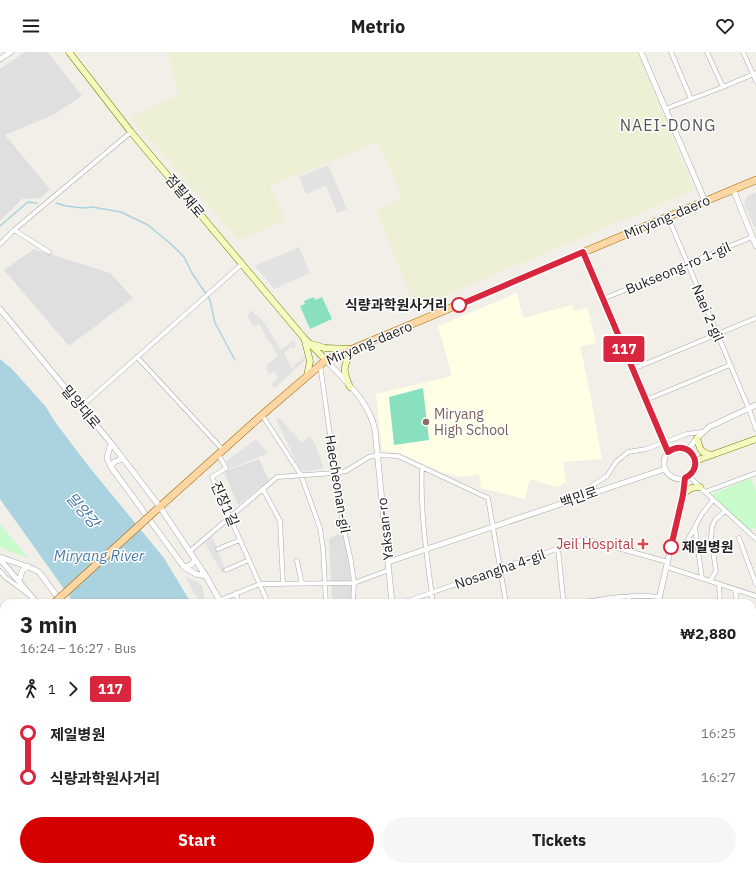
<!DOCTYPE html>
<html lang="en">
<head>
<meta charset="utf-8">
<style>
  body { margin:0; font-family:"IBM Plex Sans","Noto Sans KR",sans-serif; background:#f6f6f6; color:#202124; height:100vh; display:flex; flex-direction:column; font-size:15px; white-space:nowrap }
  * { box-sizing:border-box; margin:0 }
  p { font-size:13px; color:#757577 }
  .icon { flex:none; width:22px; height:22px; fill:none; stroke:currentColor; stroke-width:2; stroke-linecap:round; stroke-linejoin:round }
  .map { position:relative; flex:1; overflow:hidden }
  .details { position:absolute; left:0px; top:547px; width:756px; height:272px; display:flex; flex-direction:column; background:#fff; border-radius:12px 12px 0 0; box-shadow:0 1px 3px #0004 }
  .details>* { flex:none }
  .badge { padding:0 8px; border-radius:3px; font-size:14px; line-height:26px }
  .map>.badge { position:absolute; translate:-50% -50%; box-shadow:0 0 0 2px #fff }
  .legs { display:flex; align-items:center; gap:6px; height:44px; padding:0 20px; font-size:13px }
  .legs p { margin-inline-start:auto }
  .overview { display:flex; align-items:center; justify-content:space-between; height:68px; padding:0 20px }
  h1 { font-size:22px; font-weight:700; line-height:30px }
  .button { display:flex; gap:8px; margin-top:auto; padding:8px 20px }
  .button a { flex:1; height:46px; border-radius:24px; background:#d40000; color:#fff; font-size:16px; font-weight:700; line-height:46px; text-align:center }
  .button a+a { background:#f6f6f6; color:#202124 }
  ul { padding:0 20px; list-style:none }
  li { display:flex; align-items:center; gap:14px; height:44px; font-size:15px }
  li i { display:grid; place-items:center; width:6px; height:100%; margin:0 5px; background:currentColor }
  li i::after { content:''; width:10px; height:10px; margin:-5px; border:3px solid; border-radius:50%; background:#fff }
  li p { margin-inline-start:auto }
  li:first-child i { background:linear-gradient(#0000 50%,currentColor 0) }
  li:last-child i { background:linear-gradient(currentColor 50%,#0000 0) }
  header { display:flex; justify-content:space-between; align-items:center; height:52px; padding:0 20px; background:#fff; font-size:18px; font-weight:700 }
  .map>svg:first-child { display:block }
  .residential { fill:#e0dfdf }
  .education { fill:#ffffe5 }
  .farmland { fill:#eef0d5 }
  .park { fill:#c8facc }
  .pitch { fill:#88e0be }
  .parking { fill:#e2e2e2 }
  .water { fill:#aad3df }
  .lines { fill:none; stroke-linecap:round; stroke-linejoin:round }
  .stream { stroke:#aad3df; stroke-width:1.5 }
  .minor-casing { stroke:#a9a9a9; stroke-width:5 }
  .tertiary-casing { stroke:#a9a9a9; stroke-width:6 }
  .secondary-casing { stroke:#707d05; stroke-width:7 }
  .primary-casing { stroke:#a06b00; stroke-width:8 }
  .minor { stroke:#fff; stroke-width:4 }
  .tertiary { stroke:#fff; stroke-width:5 }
  .secondary { stroke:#f7fabf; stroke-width:6 }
  .primary { stroke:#fcd6a4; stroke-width:7 }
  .primary-bridge-casing { stroke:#a06b00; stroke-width:8; stroke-linecap:butt }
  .primary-bridge { stroke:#fcd6a4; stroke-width:7 }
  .line-1-casing { stroke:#fff; stroke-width:9 }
  .line-1 { stroke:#d7263d; stroke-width:6 }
  .stop-1-dot { fill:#fff; stroke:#d7263d; stroke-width:2 }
  .education-dot { fill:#8d6e63; stroke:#fff; stroke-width:1.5 }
  .health-dot { fill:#e0444e; stroke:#fff; stroke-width:1.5 }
  .labels { text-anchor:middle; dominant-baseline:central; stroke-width:3; stroke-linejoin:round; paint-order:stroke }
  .street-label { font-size:14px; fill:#222; stroke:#fff }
  .stop-label { font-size:14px; font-weight:bold; fill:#222; stroke:#fff; text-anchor:end }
  .education-label { font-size:14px; fill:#785e54; stroke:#fff; text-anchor:start }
  .health-label { font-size:14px; fill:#be3a42; stroke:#fff; text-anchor:end }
  .water-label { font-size:15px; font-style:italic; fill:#4a7aab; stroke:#fff }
  .quarter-label { font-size:16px; letter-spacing:1px; fill:#555; stroke:#fff }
</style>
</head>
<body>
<header><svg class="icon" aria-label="menu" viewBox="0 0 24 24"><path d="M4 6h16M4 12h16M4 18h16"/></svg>Metrio<svg class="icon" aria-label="heart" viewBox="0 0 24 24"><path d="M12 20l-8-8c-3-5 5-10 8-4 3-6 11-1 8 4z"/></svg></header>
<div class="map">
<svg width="756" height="819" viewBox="0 0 756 819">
  <rect width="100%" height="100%" fill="#f2efe9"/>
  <path class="residential" d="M25,0H48L82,44L53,63L5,83L50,137L41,146L22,147L0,169V17Z
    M34,197L110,221L133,246L69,294L4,218Z
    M259,407L269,428L238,453L224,420Z
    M338,482L344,484L351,529V551H332L329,487Z
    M669,815H685L690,819H666Z"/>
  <path class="education" d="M517,241L523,266L572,253L574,259L588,256L596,291L580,294L590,341L602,407L563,410L566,430L556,435L530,427L525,447L481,436L479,422L462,425L444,421L400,401L382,399L376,342L452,324L438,274Z"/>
  <path class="farmland" d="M168,0H638L694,138L416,256L376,159L402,145L378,90L270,134L286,169L238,188L130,65L178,43Z
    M752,789L756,792V813H752Z
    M720,815H750V819H717Z"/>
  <path class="park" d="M751,426L756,440V476L749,478L710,443Z
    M0,472L29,507L0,495Z"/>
  <path class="pitch" d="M314,245L315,248L322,245L332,267L310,277L300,254L305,252L304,249Z
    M423,336L429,388L394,393L389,345Z"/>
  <path class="parking" d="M328,113L347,157L337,161L326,134L306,142L299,125Z
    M756,140V179L744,151L747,144Z
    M299,195L310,221L274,237L255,214Z
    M250,258L262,267L281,298L294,288L295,290L294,291L296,294L293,297L291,295L284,301L292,317L294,316L293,314L305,305V308L274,337L271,332L279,326L274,319L269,322L266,316L268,315L267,312L278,304L269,288L267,287L259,272L253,275L248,265Z
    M277,365L279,366L302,391L310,384L315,392L324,416L306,420L300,417L277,370Z
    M256,387L268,401L230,417L226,409Z
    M212,484L226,519L222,521L205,491Z
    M185,525H188L202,533L204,545L208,551H200Z"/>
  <path class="water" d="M0,307L12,317L46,355L55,370L90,416L164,506L191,551H74L0,447Z
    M214,815H308V819H216Z"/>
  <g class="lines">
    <path class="stream" d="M56,151L66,154L83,156L92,155L121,160L148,173L171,192L184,205L192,221L210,248L215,271L235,308
      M0,174L28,150L37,151"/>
    <g class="minor-casing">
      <path id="minor" d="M671,0L691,47
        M743,0L756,29
        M723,35L756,21
        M665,57L723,35L707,0
        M668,165L749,357L756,377
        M0,192L14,178
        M49,200L14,178L131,80
        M603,247L752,185
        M137,305L223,398
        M320,312L342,468L351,509L354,531L353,551
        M633,317L756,266
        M646,348L730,313
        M81,355L242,212
        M262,363L301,423L320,476L323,496L326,551
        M218,402L226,416L212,425L268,551
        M422,415C420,461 427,506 433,551
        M689,424L705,440L756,487
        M263,437L280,469L283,532
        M705,440L756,421
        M591,441L593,433L607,424L616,410L628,400L646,397L687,382L702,380
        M695,476L702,526
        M739,486L756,532
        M685,493L702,462L713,448
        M558,496L563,546L567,551
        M218,497L240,488
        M189,500L277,425L335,421L346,419L369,405L377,403L398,404L488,446L506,551
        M297,509L302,532
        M667,515L756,544
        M226,518L249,508
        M0,519L5,525L28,542
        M710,529L716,519L711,486L712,475L715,468L725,459
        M719,532L720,551
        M735,537L737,551
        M236,541L239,551
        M220,548L260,532L354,531L389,518
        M402,551L585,487L668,510
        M580,551C608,546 631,542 660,545
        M628,551L630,544
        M752,598L756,597
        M752,620L756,619
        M752,637L756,635
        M752,682L753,710
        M752,725H756
        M752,746L756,750
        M752,780L756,785
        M0,809L4,807
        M131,815V819
        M162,815V819
        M175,815L176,819
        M460,815L463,819
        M556,815L566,819
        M690,815L695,819
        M81,818L100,815
        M343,819L344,815
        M419,819V815
        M484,819L487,815
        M520,819L556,815
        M584,819L587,815
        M621,819L624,815
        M659,819L662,815
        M713,819L716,815"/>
    </g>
    <g class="tertiary-casing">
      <path id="tertiary" d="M641,0L705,149
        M0,7L11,0
        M733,137L756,194
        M583,200L668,400
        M0,257L111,391L160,455L206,524L221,551
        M326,308C345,329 369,349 375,378L392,551
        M111,391L107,406L111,415L184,515L196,522L206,524
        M664 411a16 16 0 1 1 32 0a16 16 0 1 1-32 0Z
        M688,398L697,386L709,375L756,353
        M111,415L114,410L122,407
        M0,505L31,516L39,520L62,551
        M0,507L37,551
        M388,510L665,417
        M184,515L191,513L195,508
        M19,529L22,519L28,514
        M658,551L683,443L685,426
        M752,664L756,662
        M0,815L4,819
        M186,815L187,819"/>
    </g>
    <g class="secondary-casing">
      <path id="secondary" d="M69,0L131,80L304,286L326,308
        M305,289L310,309L307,324
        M311,292L325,296L351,297
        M350,335C342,318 343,314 353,297
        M697,386C700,398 700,400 712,403
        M695,409L756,387
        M683,443C688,437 691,435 700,435
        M520,819L522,815"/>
    </g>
    <g class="primary-casing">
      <path id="primary" d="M154,460L262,363L326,308L756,128
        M0,598L4,595"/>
    </g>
    <use href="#minor" class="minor"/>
    <use href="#tertiary" class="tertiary"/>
    <use href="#secondary" class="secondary"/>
    <use href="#primary" class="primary"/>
    <g class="primary-bridge-casing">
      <path id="primary-bridge" d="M54,551L154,460"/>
    </g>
    <use href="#primary-bridge" class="primary-bridge"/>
  </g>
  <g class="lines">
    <g class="line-1-casing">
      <path id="line-1" d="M459,253L583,200L668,400C688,385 708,414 685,426L683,443L671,495"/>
    </g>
    <use href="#line-1" class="line-1"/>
  </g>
  <g class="stop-1-dot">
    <circle cx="459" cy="253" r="7"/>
    <circle cx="671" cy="495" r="7"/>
  </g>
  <circle class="education-dot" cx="426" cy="370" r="4"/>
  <path class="health-dot" d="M641 486h4v4h4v4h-4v4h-4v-4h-4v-4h4z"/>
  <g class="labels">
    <g class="street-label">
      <text transform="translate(185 144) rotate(50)">점필재로</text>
      <text transform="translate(667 165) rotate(-23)">Miryang-daero</text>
      <text transform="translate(678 216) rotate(-23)">Bukseong-ro 1-gil</text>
      <text transform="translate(708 261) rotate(67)">Naei 2-gil</text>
      <text transform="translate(369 291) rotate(-23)">Miryang-daero</text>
      <text transform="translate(81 355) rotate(50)">밀양대로</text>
      <text transform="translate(338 432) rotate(81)">Haecheonan-gil</text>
      <text transform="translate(579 445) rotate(-19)">백민로</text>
      <text transform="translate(225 452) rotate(66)">진장1길</text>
      <text transform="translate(385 477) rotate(-96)">Yaksan-ro</text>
      <text transform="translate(500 517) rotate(-19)">Nosangha 4-gil</text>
    </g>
    <g class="stop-label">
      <text x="448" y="253">식량과학원사거리</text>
      <text x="682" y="495" text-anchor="start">제일병원</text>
    </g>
    <g class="education-label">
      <text x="434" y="362">Miryang<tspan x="434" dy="16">High School</tspan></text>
    </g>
    <g class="health-label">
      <text x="634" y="492">Jeil Hospital</text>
    </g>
    <g class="water-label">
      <text transform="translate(83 458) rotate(49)">밀양강</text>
      <text x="99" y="503">Miryang River</text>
    </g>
    <g class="quarter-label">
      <text x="668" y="73">NAEI-DONG</text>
    </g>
  </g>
</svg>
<b class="badge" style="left:624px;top:297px;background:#d7263d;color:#fff">117</b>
<section class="details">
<div class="overview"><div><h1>3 min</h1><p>16:24 – 16:27 · Bus</p></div><b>₩2,880</b></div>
<div class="legs"><svg class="icon" aria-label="walk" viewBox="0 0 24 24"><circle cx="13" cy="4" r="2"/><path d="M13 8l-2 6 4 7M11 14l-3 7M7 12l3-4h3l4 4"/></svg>1<svg class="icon" aria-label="forward" viewBox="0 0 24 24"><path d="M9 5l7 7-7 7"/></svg><b class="badge" style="background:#d7263d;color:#fff">117</b></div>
<ul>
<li><i style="color:#d7263d"></i><b>제일병원</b><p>16:25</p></li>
<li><i style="color:#d7263d"></i><b>식량과학원사거리</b><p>16:27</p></li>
</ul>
<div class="button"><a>Start</a><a>Tickets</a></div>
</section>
</div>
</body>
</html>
